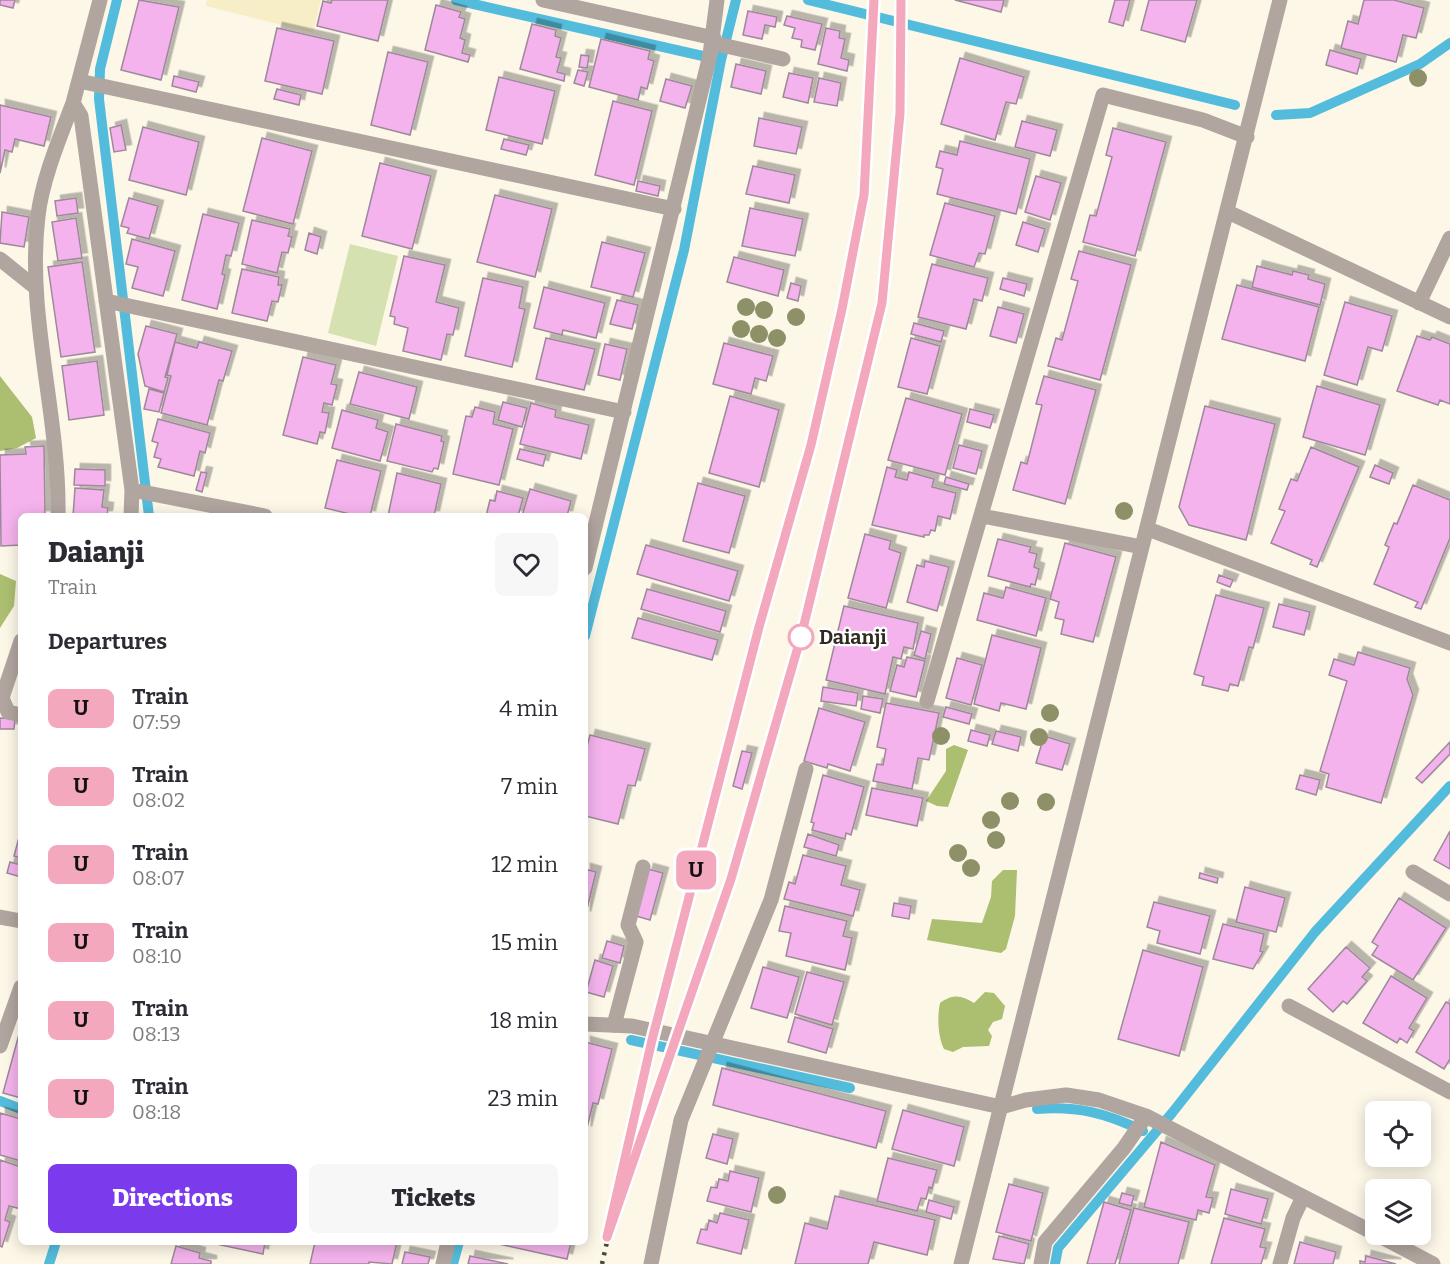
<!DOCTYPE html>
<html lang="en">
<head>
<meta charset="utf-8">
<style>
  body { margin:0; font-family:Bitter,serif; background:#f7f7f7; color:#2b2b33; height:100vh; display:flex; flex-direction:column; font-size:22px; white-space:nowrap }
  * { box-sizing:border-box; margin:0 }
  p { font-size:20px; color:#7c7c81 }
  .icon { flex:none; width:33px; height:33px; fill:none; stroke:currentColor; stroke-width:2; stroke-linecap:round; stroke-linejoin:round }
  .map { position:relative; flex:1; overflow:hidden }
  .drawer { position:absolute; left:18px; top:513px; width:570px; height:732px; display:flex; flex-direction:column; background:#fff; border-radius:9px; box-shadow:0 3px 15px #0003 }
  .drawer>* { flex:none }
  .badge { padding:0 12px; border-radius:9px; font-size:21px; line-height:39px }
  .buttons { position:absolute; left:1365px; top:1101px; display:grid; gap:12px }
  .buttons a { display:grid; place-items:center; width:66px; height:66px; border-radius:9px; background:#fff; box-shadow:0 3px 15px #0003; font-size:30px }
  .map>.badge { position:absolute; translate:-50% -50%; box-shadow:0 0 0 3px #fff }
  h2 { padding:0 30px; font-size:22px; line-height:54px }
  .round { display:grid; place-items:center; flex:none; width:63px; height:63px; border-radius:9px; background:#f7f7f7 }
  .summary { display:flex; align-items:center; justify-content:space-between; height:102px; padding:0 30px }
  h1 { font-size:28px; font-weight:800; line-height:45px }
  .primary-button { display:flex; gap:12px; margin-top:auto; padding:12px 30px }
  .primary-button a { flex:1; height:69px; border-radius:9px; background:#7c3aed; color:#fff; font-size:24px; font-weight:800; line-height:69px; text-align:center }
  .primary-button a+a { background:#f7f7f7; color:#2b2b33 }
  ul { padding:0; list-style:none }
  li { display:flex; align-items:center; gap:18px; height:78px; padding:0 30px }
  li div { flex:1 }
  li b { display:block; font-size:22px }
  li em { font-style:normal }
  li .badge { min-width:66px; font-weight:700; text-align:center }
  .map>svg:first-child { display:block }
  .green { fill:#d5e1b1 }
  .forest { fill:#acbe6f }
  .sand { fill:#f7eec8 }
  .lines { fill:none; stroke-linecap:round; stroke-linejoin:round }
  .stream { stroke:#53bcdc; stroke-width:10 }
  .building { fill:#f4b3ec; stroke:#9d899a; stroke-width:1.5; filter:url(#shadow) }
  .service { stroke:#b0a59f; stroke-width:15 }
  .minor { stroke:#b0a59f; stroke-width:15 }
  .rail { stroke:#4b473d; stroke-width:4.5; stroke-dasharray:3 6; stroke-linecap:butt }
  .tree { fill:#8e9168 }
  .line-casing { stroke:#fff; stroke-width:14 }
  .line { stroke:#f3a8be; stroke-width:9 }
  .stop-dot { fill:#fff; stroke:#f3a8be; stroke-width:3 }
  .labels { text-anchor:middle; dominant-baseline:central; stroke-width:4.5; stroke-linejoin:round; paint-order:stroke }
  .stop-label { font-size:20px; font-weight:bold; fill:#2f2b22; stroke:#fff; text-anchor:start }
</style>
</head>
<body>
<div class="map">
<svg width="1450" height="1264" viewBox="0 0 1450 1264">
  <defs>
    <filter id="shadow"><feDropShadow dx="5.5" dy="-5.5" stdDeviation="0" flood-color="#0004"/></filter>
  </defs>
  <rect width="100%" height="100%" fill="#fdf7e8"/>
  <path class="green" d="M350,244L398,256L376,346L328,333Z"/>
  <path class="forest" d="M0,376L32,417L36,438L17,448L0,451Z
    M0,574L16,581L14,606L0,628Z
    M954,745L968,750L948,807L937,806L926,801L946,771V749Z
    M1003,870H1017L1015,916L1006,949L1001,953L927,940L932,919L982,923L991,897L992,881Z
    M985,992L994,993L1005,1006L1002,1019L993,1022L988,1030L992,1036L989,1046L963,1047L953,1052L944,1049C938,1037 937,1017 940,1003C953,994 961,995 974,1003Z"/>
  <path class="sand" d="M207,0H321L313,33L206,6Z"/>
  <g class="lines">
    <path class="stream" d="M117,0L100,69L99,99L149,516
      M456,0L716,59
      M808,0L1235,105
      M1276,115L1310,113L1420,64L1450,43
      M585,636L684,250L721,60L736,0
      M631,1040L850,1088
      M0,1101L21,1109
      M1037,1109C1078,1106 1106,1113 1143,1131
      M49,1264L56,1242
      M453,1264L459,1242
      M1055,1264L1058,1248L1172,1113L1315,932L1450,786"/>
  </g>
  <path class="building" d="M0,0H15L13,8L0,5Z
    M139,0L179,7L161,80L121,70Z
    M332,0H388L378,41L317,26L323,1L331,3Z
    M955,0H1004L1001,12Z
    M1115,0H1130L1123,26L1109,22Z
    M1149,0H1197L1185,42L1141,30Z
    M1364,0H1394L1424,8L1416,38L1403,35L1396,62L1341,48L1348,21L1358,24Z
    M436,5L461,12L459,17L465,19L460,38L465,40L462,53L470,55L468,62L425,50Z
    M748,11L777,17L775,27L765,25L762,39L743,35Z
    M787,16L822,24L815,50L801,47L802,40L792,38L795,28L784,25Z
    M532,24L556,30L555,36L561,38L556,57L561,58L557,72L565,74L564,81L520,69Z
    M277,28L334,41L322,94L265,81Z
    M826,28L840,31L839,38L845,39L841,58L849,60L847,71L818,64Z
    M601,39L650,51L648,59L654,61L647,89L641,87L638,100L589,87Z
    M1330,50L1361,59L1357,74L1326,65Z
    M388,52L428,62L410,135L371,125Z
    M581,55L589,56L587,68L579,67Z
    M960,58L1024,77L1016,104L1006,102L995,140L941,124Z
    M736,64L766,71L761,94L731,87Z
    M578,70L588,72L584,86L574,83Z
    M789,73L813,78L808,103L783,97Z
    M174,76L199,82L196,92L172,86Z
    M499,77L555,91L542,144L486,130Z
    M819,78L841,83L837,106L814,102Z
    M666,79L692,86L685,108L660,101Z
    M277,89L301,95L299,105L274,99Z
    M613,101L652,111L634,185L595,175Z
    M0,105L51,117L44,146L15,139L12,152L5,150L0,173Z
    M759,118L802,127L796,154L754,146Z
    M1022,121L1057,130L1050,156L1015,147Z
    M121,125L126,150L114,152L110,128Z
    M143,127L199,142L186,195L129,180Z
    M1113,128L1166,142L1135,256L1083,242L1090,215L1096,216L1112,157L1106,155Z
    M262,138L312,151L293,224L243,211Z
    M504,139L529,145L526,155L501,149Z
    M960,141L1030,159L1016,214L937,194L943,169L936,167L940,151L957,155Z
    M380,163L431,176L412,249L362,236Z
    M753,166L795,175L789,203L746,194Z
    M1036,176L1061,183L1050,220L1025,212Z
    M638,181L660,186L658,196L636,191Z
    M495,195L552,209L535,277L477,262Z
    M76,198L78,213L57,216L55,201Z
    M129,198L158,206L149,239L127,233L129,228L121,226Z
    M945,203L995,216L985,254L979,253L974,267L930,255Z
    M750,208L803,219L795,256L742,246Z
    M2,212L29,217L24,247L0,243Z
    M203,214L239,223L231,256L226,255L222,274L225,275L217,309L182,300Z
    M76,218L82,258L58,261L52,222Z
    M252,220L290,229L288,236L292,237L288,253L282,252L277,273L242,264Z
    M1023,222L1045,229L1038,252L1016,245Z
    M309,233L321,237L317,254L305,250Z
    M132,239L175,251L163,296L132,288L138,267L126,264Z
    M602,242L645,253L633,297L591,287Z
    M1079,251L1131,265L1100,380L1048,366L1056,338L1062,340L1078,281L1071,279Z
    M404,256L445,265L436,302L459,308L453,335L447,334L441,360L403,351L408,328L394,324L395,317L390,316Z
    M734,257L784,270L778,296L727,282Z
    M82,262L95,352L61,357L48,267Z
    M932,264L988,278L982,301L974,299L966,329L918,317Z
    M1257,266L1292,275L1293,271L1309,275L1308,279L1325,284L1320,305L1252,287Z
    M242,269L279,277L278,285H282L278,302L272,301L267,321L232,313Z
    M483,278L523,287L519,308L525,309L512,367L465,356Z
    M1003,278L1027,284L1024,296L1000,289Z
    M791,283L801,286L798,301L787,298Z
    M1237,285L1319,307L1305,361L1222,339Z
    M544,287L605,303L596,338L563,330L562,335L534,328Z
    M617,300L638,305L632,329L610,324Z
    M1345,302L1392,316L1382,351L1368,347L1357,385L1324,375Z
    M998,307L1024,314L1016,343L990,336Z
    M914,323L944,331L941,342L911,334Z
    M146,326L177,334L165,377L168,378L164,392L145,386L138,354Z
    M1417,336L1430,340L1432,337L1450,344V404L1440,400L1438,405L1397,391Z
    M546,338L595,349L584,390L536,379Z
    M911,338L940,346L927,394L898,387Z
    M175,342L197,348L199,342L232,351L223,381L219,380L207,425L161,413L171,376L167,375Z
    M724,343L773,356L766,381L755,378L751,394L713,384Z
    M605,344L627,349L620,380L598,375Z
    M303,357L336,365L331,384L337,385L332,405L324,403L322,412L329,413L325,433L320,432L317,444L283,435Z
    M97,361L104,415L69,420L62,366Z
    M359,372L417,387L409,419L350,404Z
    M1044,376L1096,390L1065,504L1013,490L1021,462L1027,464L1042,405L1036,404Z
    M1317,386L1380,405L1365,455L1303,437Z
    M149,389L164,393L159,412L144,409Z
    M730,396L779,410L759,487L709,473Z
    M906,398L962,414L945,475L888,460Z
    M503,402L527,408L522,427L498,420Z
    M531,403L556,410L555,417L589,425L581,459L520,444Z
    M1205,406L1275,424L1246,540L1189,525L1179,507Z
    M475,407L495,412L493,424L513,429L499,485L453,474L466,416L472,417Z
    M970,409L994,415L990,428L967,422Z
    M342,410L378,420L376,428L388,432L380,461L332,448Z
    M158,419L210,433L205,453L200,451L194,476L158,467L161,459L154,457L158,443L152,441Z
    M396,424L442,436L441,441L444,442L438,469L434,468L432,472L387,461Z
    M959,445L982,451L976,474L953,468Z
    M44,446L45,516H21V545L1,546L0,455L26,454L25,447Z
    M1311,447L1359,467L1317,567L1310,564L1312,560L1271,543L1285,511L1279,509L1291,479L1297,481Z
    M520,449L546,455L543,466L517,459Z
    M337,460L381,471L370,516H358L325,508Z
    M1375,465L1393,473L1389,484L1370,477Z
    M887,467L897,470L895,477L907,480L909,472L934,479L932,487L956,493L950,519L938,516L935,531L931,530L929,535H924V537L872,525Z
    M75,469L105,470V486L74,485Z
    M201,472L207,473L202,492L196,490Z
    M397,473L441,484L434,516H388Z
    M946,477L969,484L967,490L944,484Z
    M698,483L745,496L729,553L683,541Z
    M1413,485L1450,500V538L1421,609L1415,607L1418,602L1374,584L1389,547L1385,545L1394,523L1397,524Z
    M75,488L104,490L102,507L108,508L107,516H73Z
    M530,489L571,501L567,516H522Z
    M497,491L523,498L518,516H486L490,500L495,501Z
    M865,534L891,541L889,549L901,553L886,608L848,598Z
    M998,539L1031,547L1029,552L1037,554L1034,567L1039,569L1035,585L1031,584L1030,587L988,576Z
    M1065,543L1116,557L1093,642L1061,634L1064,620L1055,618L1059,602L1050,599Z
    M646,545L738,571L729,601L637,574Z
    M925,561L949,567L937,611L907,602L917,565L924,567Z
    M1219,575L1233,580L1230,587L1217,582Z
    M1006,587L1046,598L1036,636L977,620L984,593L1003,598Z
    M647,589L726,611L720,632L641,609Z
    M1216,595L1264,608L1253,648L1249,647L1238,686L1230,684L1228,691L1202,685L1204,677L1194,674Z
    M1279,604L1310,612L1304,635L1273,627Z
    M844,606L918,623L913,649L904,647L901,659L893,657L885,694L826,680Z
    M638,618L718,640L712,660L632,638Z
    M921,631L931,634L925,659L914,655Z
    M992,635L1041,648L1026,709L1001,703L999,711L974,704Z
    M1358,652L1410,668L1407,679L1413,695L1381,803L1326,787L1329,774L1320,771L1347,681L1329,675L1334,659L1354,665Z
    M907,657L925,661L916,697L890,691L897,665L904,667Z
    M957,658L982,665L971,705L946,698Z
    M823,687L858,693L856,706L821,701Z
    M863,696L883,699L880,713L861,709Z
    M886,703L939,713L929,760L918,758L912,789L873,781L877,764L883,765L886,749L877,747Z
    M946,707L972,714L969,724L943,717Z
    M819,708L865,722L850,771L828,764L827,768L804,761Z
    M0,718L15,719L14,729H0Z
    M971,730L990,735L987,746L968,741Z
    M996,731L1021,737L1018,751L992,744Z
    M590,735L645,749L635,786L628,785L618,824L585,816V754Z
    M1044,736L1070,744L1062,770L1036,763Z
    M1450,742V754L1422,783L1416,778Z
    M742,751L752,753L742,789L733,786Z
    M823,775L864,787L851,835L846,833L845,839L812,830L814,823L811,822Z
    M1300,775L1320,780L1316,795L1296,789Z
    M872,788L923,798L917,826L866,815Z
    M21,830V858L14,856Z
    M1450,831V869L1434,860Z
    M808,834L839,845L836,856L804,847Z
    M803,855L846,866L841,885L860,890L853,916L784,899L789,882L795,884Z
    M10,862L21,865V877L7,873Z
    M585,869L596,872L585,917Z
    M648,869L663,873L650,920L636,916Z
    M1200,873L1218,878L1217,883L1199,878Z
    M1245,887L1285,898L1276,932L1236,922Z
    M1399,898L1446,928L1413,980L1372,955L1378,946L1372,942Z
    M1154,902L1210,916L1200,954L1157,943L1160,931L1147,927Z
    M894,903L911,906L909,919L892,916Z
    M785,906L847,921L843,936L852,938L845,970L786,956L791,933L779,931Z
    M1223,924L1264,934L1260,951L1263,952L1253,969L1213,959Z
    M607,941L624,946L620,963L602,958Z
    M1346,947L1370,968L1362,977L1367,981L1347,1004L1343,1001L1333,1012L1308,989Z
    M1143,950L1203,967L1179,1056L1118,1039Z
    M595,960L613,966L604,997L586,992Z
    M763,967L799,977L787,1018L751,1008Z
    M807,972L844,982L832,1025L795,1014Z
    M1391,976L1427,998L1409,1028L1414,1031L1407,1043L1400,1038L1397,1043L1363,1023Z
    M1446,1002L1450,1004V1059L1444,1069L1416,1052Z
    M795,1017L833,1029L826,1053L788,1042Z
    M21,1027V1098L3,1093Z
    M585,1042L612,1049L598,1104L593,1103L586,1132Z
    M722,1068L886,1111L876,1148L713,1105Z
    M903,1110L964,1127L954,1166L892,1149Z
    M0,1113L21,1119V1161L0,1155Z
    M713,1134L733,1139L727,1164L706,1158Z
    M1161,1142L1215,1165L1206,1197L1213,1198L1209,1213L1198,1210L1196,1220L1144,1207Z
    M888,1158L937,1170L932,1188L929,1187L926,1199L921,1198L917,1211L877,1201Z
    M0,1160L21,1167V1209L9,1206L5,1220L10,1222L2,1247L0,1246Z
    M730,1171L759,1178L751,1212L707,1201L711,1187L717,1188L719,1179L728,1181Z
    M1009,1184L1043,1193L1031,1241L996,1232Z
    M1231,1189L1268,1199L1261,1224L1225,1214Z
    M1122,1193L1134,1196L1131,1206L1119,1203Z
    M835,1196L935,1220L927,1255L874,1242L868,1264H795L805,1223L827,1229Z
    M929,1200L954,1207L951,1219L926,1212Z
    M1104,1202L1131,1210L1115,1264H1087Z
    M1134,1208L1189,1222L1178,1264H1119Z
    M720,1213L749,1220L741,1254L697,1243L701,1229L707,1230L709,1220L717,1223Z
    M1224,1218L1265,1229L1260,1247L1266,1248L1261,1264H1211Z
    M999,1236L1029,1244L1024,1264L993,1259Z
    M207,1242H265L263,1254Z
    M315,1242H397L392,1264L369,1262V1264H310Z
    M490,1242H571L567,1259Z
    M1300,1242L1336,1252L1333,1264H1294Z
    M176,1246L200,1253L199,1258L211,1261V1264H171Z
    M405,1252L430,1257L428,1264H402Z
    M470,1256L508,1264H468Z
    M1366,1256L1396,1264H1360V1261L1365,1262Z"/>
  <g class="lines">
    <path class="service" d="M614,1025L636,942L628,925L643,867"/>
    <path class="minor" d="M100,0L73,103L81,116L132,490L131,516
      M543,0L714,38
      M713,43L783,59
      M79,81L674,209
      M1228,212L1450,317
      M0,259L36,288
      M106,301L624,412
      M1419,303L1450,238
      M132,490L265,516
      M58,516C60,416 26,316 38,216C42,180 60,137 73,103
      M982,516L1142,547
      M1148,529L1450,643
      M585,568L710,55L717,0
      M21,641L2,698L8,712L21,715
      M927,701L1103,95L1203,120L1247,137
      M1413,872L1450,894
      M0,917L21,921
      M1289,1006L1450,1092
      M585,1024L632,1026L1001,1107L1026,1100L1066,1095L1099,1100L1146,1116L1376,1234
      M0,1046L21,987
      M1376,1234L1433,1264
      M443,1264L448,1242
      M651,1264L681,1120L771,900L806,769
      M961,1264L1280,0
      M1041,1264L1045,1242L1124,1148L1146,1116
      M1280,1264L1293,1218L1303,1197"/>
    <path class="rail" d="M629,1171L731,879L802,633L882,303L900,113L901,0
      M602,1264L652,1040L760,627L811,445L842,309L864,195L874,0"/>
  </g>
  <g class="tree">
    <circle cx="1418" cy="78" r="9"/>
    <circle cx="746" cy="307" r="9"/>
    <circle cx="764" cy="310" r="9"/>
    <circle cx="796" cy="317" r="9"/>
    <circle cx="741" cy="329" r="9"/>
    <circle cx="759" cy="334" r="9"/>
    <circle cx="777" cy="338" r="9"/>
    <circle cx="1124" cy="511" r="9"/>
    <circle cx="1050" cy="713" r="9"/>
    <circle cx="941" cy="736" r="9"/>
    <circle cx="1039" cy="737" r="9"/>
    <circle cx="1010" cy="801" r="9"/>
    <circle cx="1046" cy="802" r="9"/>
    <circle cx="991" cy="820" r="9"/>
    <circle cx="996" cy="840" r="9"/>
    <circle cx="958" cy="853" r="9"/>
    <circle cx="971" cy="868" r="9"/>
    <circle cx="777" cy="1195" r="9"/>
  </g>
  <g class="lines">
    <g class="line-casing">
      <path id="line" d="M874,0L864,195L842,309L811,445L759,627L652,1040L607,1237L731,879L802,633L882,303L900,113L901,0"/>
    </g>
    <use href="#line" class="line"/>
  </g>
  <circle class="stop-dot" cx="801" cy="637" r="12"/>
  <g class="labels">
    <g class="stop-label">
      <text x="819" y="637">Daianji</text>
    </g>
  </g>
</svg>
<div class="buttons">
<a><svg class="icon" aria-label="locate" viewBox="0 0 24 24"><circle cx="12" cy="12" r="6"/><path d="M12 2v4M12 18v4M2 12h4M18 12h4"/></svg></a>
<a><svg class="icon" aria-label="layers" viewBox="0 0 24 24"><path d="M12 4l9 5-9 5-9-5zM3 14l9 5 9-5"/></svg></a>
</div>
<b class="badge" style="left:696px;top:870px;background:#f3a8be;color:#111">U</b>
<section class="drawer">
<div class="summary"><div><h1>Daianji</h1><p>Train</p></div><a class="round"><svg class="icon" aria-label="heart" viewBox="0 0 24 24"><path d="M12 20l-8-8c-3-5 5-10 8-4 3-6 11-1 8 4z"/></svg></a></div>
<h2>Departures</h2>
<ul>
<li><span class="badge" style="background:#f3a8be;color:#111">U</span><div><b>Train</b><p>07:59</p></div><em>4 min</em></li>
<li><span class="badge" style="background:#f3a8be;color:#111">U</span><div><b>Train</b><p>08:02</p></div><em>7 min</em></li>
<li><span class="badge" style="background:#f3a8be;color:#111">U</span><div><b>Train</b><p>08:07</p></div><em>12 min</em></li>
<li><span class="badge" style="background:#f3a8be;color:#111">U</span><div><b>Train</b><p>08:10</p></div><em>15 min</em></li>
<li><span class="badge" style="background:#f3a8be;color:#111">U</span><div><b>Train</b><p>08:13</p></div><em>18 min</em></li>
<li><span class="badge" style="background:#f3a8be;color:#111">U</span><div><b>Train</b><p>08:18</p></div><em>23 min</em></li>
</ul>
<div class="primary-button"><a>Directions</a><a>Tickets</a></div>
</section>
</div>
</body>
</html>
